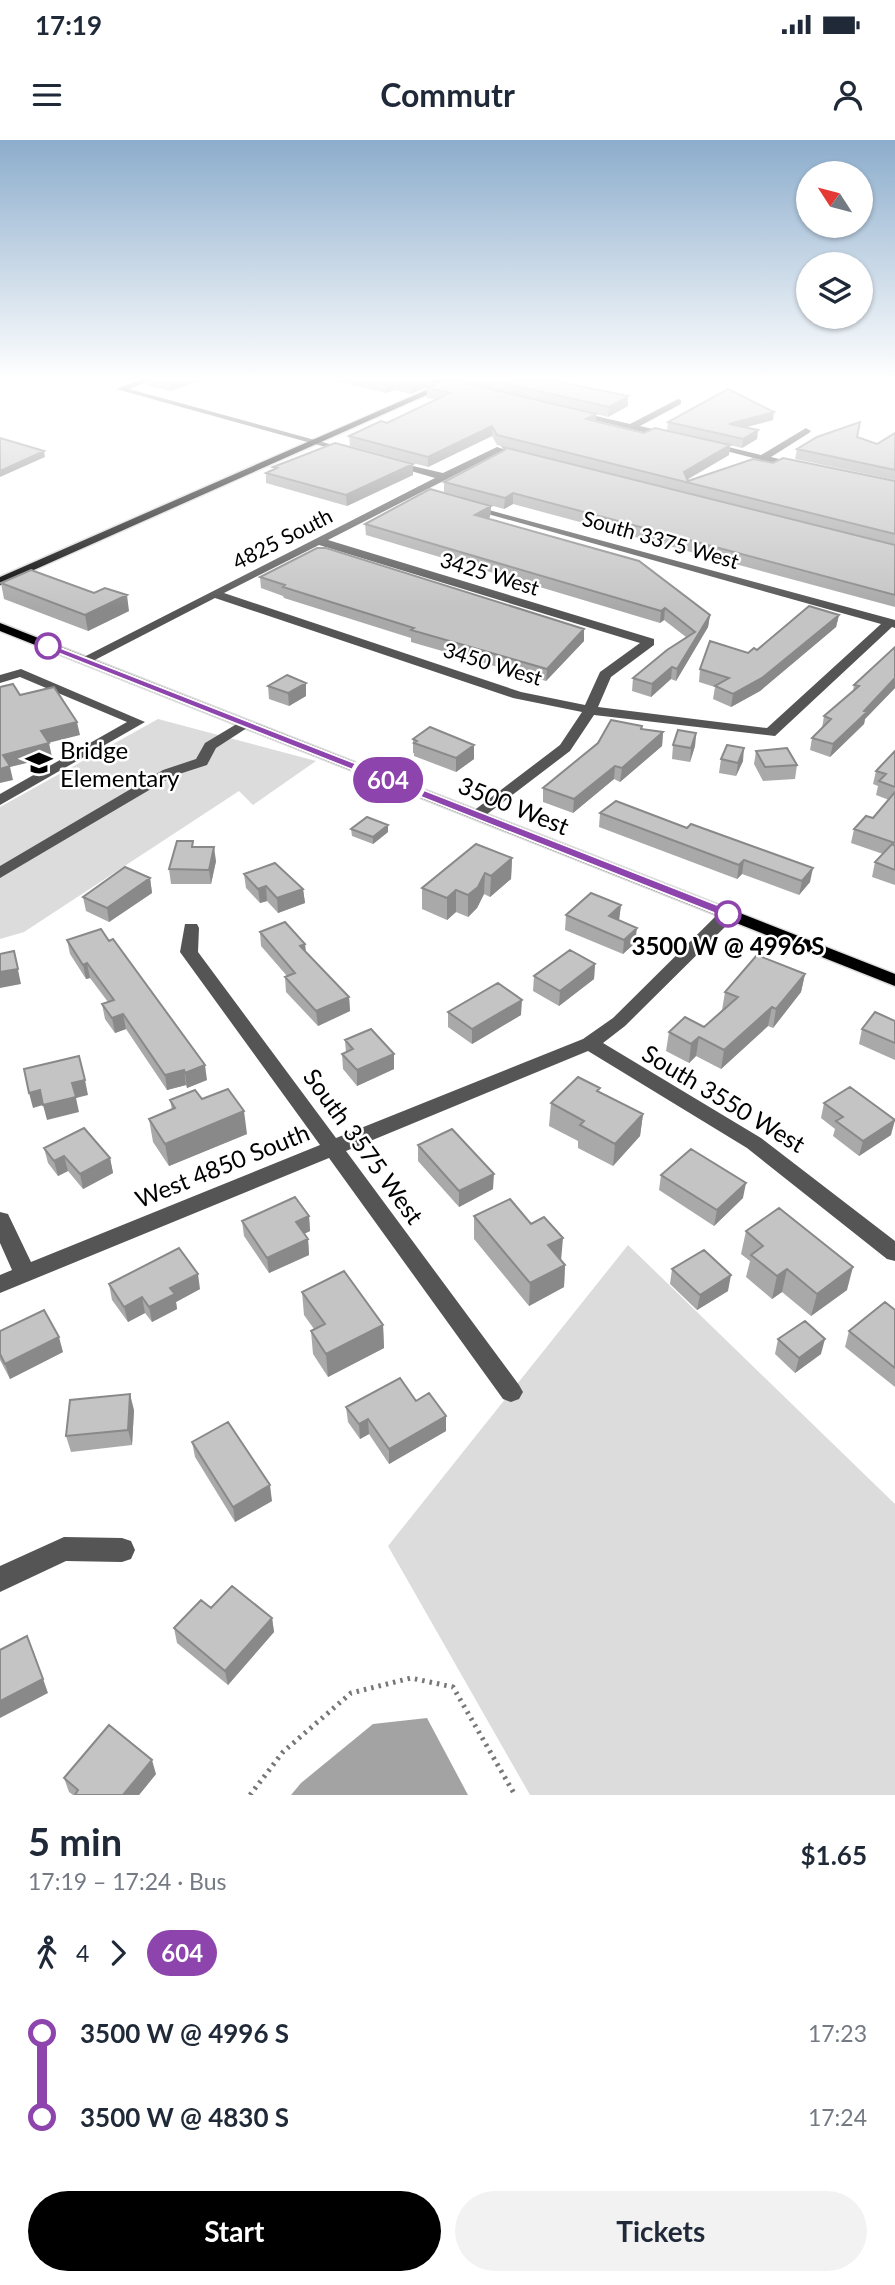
<!DOCTYPE html>
<html lang="en">
<head>
<meta charset="utf-8">
<style>
  body { margin:0; font-family:Lato,sans-serif; background:#f2f2f3; color:#1f2937; height:100vh; display:flex; flex-direction:column; font-size:26px; white-space:nowrap }
  * { box-sizing:border-box; margin:0 }
  p { font-size:23px; color:#747a83 }
  .icon { flex:none; width:38px; height:38px; fill:none; stroke:currentColor; stroke-width:2; stroke-linecap:round; stroke-linejoin:round }
  .map { position:relative; height:1655px; overflow:hidden }
  .drawer { display:flex; flex-direction:column; background:#fff; flex:1 }
  .drawer>* { flex:none }
  .badge { padding:0 14px; border-radius:23px; font-size:24px; line-height:46px }
  .needle { width:46px; rotate:306deg }
  .controls { position:absolute; left:796px; top:21px; display:grid; gap:14px }
  .controls a { display:grid; place-items:center; width:77px; height:77px; border-radius:50%; background:#fff; box-shadow:0 2px 5px #0004; font-size:35px }
  .map>.badge { position:absolute; translate:-50% -50%; box-shadow:0 0 0 4px #fff }
  .legs { display:flex; align-items:center; gap:10px; height:77px; padding:0 28px; font-size:23px }
  .legs p { margin-inline-start:auto }
  .head { display:flex; align-items:center; justify-content:space-between; height:119px; padding:0 28px }
  h1 { font-size:38px; font-weight:700; line-height:52px }
  .cta { display:flex; gap:14px; margin-top:auto; padding:14px 28px }
  .cta a { flex:1; height:80px; border-radius:42px; background:#000; color:#fff; font-size:28px; font-weight:700; line-height:80px; text-align:center }
  .cta a+a { background:#f2f2f3; color:#1f2937 }
  ul { padding:0 28px; list-style:none }
  li { display:flex; align-items:center; gap:24px; height:84px; font-size:26px }
  li i { display:grid; place-items:center; width:10px; height:100%; margin:0 9px; background:currentColor }
  li i::after { content:''; width:18px; height:18px; margin:-9px; border:5px solid; border-radius:50%; background:#fff }
  li p { margin-inline-start:auto }
  li:first-child i { background:linear-gradient(#0000 50%,currentColor 0) }
  li:last-child i { background:linear-gradient(currentColor 50%,#0000 0) }
  .status { display:flex; justify-content:space-between; align-items:center; height:49px; padding:0 35px; background:#fff; direction:ltr }
  .status svg { height:19px; fill:currentColor }
  header { display:flex; justify-content:space-between; align-items:center; height:91px; padding:0 28px; background:#fff; font-size:32px; font-weight:700 }
  .map>svg:first-child { display:block }
  .green { fill:#dcdcdc }
  .water { fill:#a3a3a3 }
  .lines { fill:none; stroke-linecap:round; stroke-linejoin:round }
  .major-casing { stroke:#dbdbdb; stroke-width:3 }
  .path { stroke:#777; stroke-width:5; stroke-dasharray:2.5 5; stroke-linecap:butt }
  .minor { fill:#555; fill-rule:evenodd }
  .major { fill:#000; fill-rule:evenodd }
  .wall { fill:#a9a9a9 }
  .shaded-wall { fill:#898989 }
  .building { fill:#c4c4c4; stroke:#898989; stroke-width:2 }
  .line-1 { fill:#8e44ad; stroke:#fff; stroke-width:2 }
  .stop-1-dot { fill:#fff; stroke:#8e44ad; stroke-width:3.5 }
  .labels { text-anchor:middle; dominant-baseline:central; stroke-width:5; stroke-linejoin:round; paint-order:stroke }
  .far-street-label { font-size:21px; fill:#000; stroke:#fff }
  .poi-label { font-size:24px; fill:#000; stroke:#fff; text-anchor:start }
  .street-label { font-size:24px; fill:#000; stroke:#fff }
  .stop-label { font-size:24px; font-weight:bold; fill:#000; stroke:#fff }
</style>
</head>
<body>
<div class="status"><b>17:19</b><svg viewBox="0 0 49 12"><path d="M0 12V9h3v3zM5 12V6h3v6zM10 12V3h3v9zM15 12V0h3v12zM26 1h20v11H26zM47 4h2v5h-2z"/></svg></div>
<header><svg class="icon" aria-label="menu" viewBox="0 0 24 24"><path d="M4 6h16M4 12h16M4 18h16"/></svg>Commutr<svg class="icon" aria-label="person" viewBox="0 0 24 24"><circle cx="12" cy="8" r="4"/><path d="M4 21q1-7 8-7t8 7"/></svg></header>
<div class="map">
<svg width="895" height="1655" viewBox="0 0 895 1655">
  <rect width="100%" height="100%" fill="#fff"/>
  <path class="green" d="M158,579L316,621L253,665L239,651L24,792L0,799V667Z
    M628,1105L895,1364V1655H530L388,1406Z"/>
  <path class="water" d="M427,1578L468,1655H291L301,1643L373,1584Z"/>
  <g class="lines">
    <g class="major-casing">
      <path id="major" d="M456,237H467L0,445V437Z
        M0,483L895,834V846L0,491Z"/>
    </g>
    <path class="path" d="M250,1655L283,1612L351,1553L411,1538L453,1547L515,1655"/>
    <path class="minor" d="M147,237H159L129,249L355,311L347,313L116,249Z
      M411,237H425L467,248L463,251Z
      M678,259L681,260V264L640,286L674,294V298L671,299L570,274L575,271L630,284Z
      M806,288L811,291L809,293L771,317L804,325L805,327L800,330L703,305L708,302L761,315Z
      M497,307L528,317L523,320L498,313L328,400L654,499V505L611,537L598,567L767,588L881,484L463,367V363L895,480V488L892,487L775,596L594,575L570,611L482,678H472L469,675L472,672L560,605L582,572L513,558L215,458L89,523H79L78,520L435,338L387,324V320L443,333ZM319,405L640,503L600,532L585,565L521,552L224,453Z
      M21,529L145,582L0,665V654L127,582L20,537L0,543V535Z
      M245,579L252,583L250,586L216,608L207,625L173,636L0,738V726L163,630L196,619L205,603Z
      M728,769L734,770L736,774L734,778L625,886L603,903L761,998L895,1101V1121L887,1119L747,1008L588,911L346,1011L519,1245L523,1252L519,1259L511,1262L503,1259L329,1018L0,1153V1135L12,1130L0,1103V1072L8,1074L31,1122L320,1005L180,812L185,784H197L199,788L198,812L336,998L583,899L613,878L722,770Z
      M64,1397L122,1398L131,1401L135,1410L131,1419L122,1422L66,1421L0,1452V1426Z"/>
    <use href="#major" class="major"/>
  </g>
  <path class="wall" d="M118,237H141L131,240Z
    M146,237H209L170,251L147,245Z
    M318,237H455L445,239L432,237V245L411,254L394,250L386,253Z
    M461,237H571L560,242L628,256V266L608,277L569,267L596,274V282L644,293L730,305L729,315L687,340L688,341L773,323L895,341V467L513,364L504,369L444,352V342L503,311V307L769,373L497,305L492,296L428,327L350,306L349,296L387,283L437,260L427,258V248L461,242Z
    M773,280L745,287L758,290L757,299L742,308L667,290L668,282Z
    M895,293V340L795,319L797,309L857,297L877,304Z
    M413,324V335L347,366L266,343V333L273,330V327Z
    M491,366L490,377L488,379L710,475L708,487L676,541L671,539L651,557L632,551L633,538L686,497L664,480L660,483L366,395L365,384Z
    M260,437L584,501L546,541L411,502V498L284,458L283,456L261,448Z
    M1,443L129,471L88,491L4,459Z
    M839,475L836,487L760,551L731,567L713,559L715,547L699,542L700,529L757,510Z
    M895,507V548L865,579L864,584L830,617L810,610L812,598L822,588L824,576L853,551L854,545Z
    M306,543V556L289,566L269,559L268,546Z
    M642,586V589L663,592L662,606L620,642L614,639L573,673L543,662V648Z
    M696,593L695,606L690,622L672,619L673,605Z
    M413,599L474,605V619L456,632L414,616V613H413Z
    M756,611L797,625L795,639L763,641L754,624Z
    M895,611V745L872,737L875,722L883,714L851,703L854,689L873,678L889,660L876,655L878,646L873,644L876,631Z
    M721,619L743,621L736,636L719,633Z
    M600,673L810,742L799,755L742,734L737,739L599,687Z
    M351,689L388,692L373,704L352,696Z
    M194,707L216,721L211,744H171L169,729Z
    M512,718L511,739L490,757L484,754L477,768L468,777L456,772L447,780L422,769V748Z
    M244,734L303,749L305,763L278,773L267,761L260,763L246,748Z
    M150,738L152,753L109,782L86,771L83,757Z
    M621,765L619,780L635,803L623,814L565,790L566,775Z
    M260,792L305,804L306,812L349,857L350,871L318,886L286,852L285,837L287,836L261,806Z
    M67,800L207,940L187,948L186,945L167,950L126,889L115,893L105,879L102,864L108,862L90,838L86,839L70,814Z
    M595,824L594,839L559,866L533,851L534,836Z
    M805,834L801,852L773,888L768,886L721,929L696,916L689,923L666,911L669,892L704,887L722,870L725,852Z
    M448,872L521,875L472,904L448,887Z
    M895,881V920L859,904L862,889Z
    M345,900L394,914V929L357,946L343,929L342,914L346,913Z
    M600,952L643,974L640,996L613,1026L578,1008V1001L549,986L551,963Z
    M202,959L247,994L169,1026L153,1002L149,979L172,970L170,960Z
    M824,963L891,995L859,1016L833,996L835,989L821,978Z
    M418,1005L493,1049L459,1067L418,1021Z
    M44,1008L110,1018L113,1033L83,1049L68,1031L58,1036L48,1023Z
    M661,1035L743,1058L714,1086L659,1050Z
    M309,1076L310,1091L304,1094L308,1099L309,1115L269,1133L244,1096L242,1081Z
    M474,1076L561,1120L565,1125L564,1147L529,1166L474,1099Z
    M746,1091L847,1150L811,1176L782,1152L772,1159L746,1137L750,1121L741,1114Z
    M672,1129L728,1151L697,1170L670,1144Z
    M109,1144L200,1149L176,1162L177,1169L152,1182L145,1173L128,1182L112,1160Z
    M302,1152L383,1185L384,1208L328,1237L313,1214L311,1191L314,1189L304,1175Z
    M895,1170V1247L845,1207L849,1191Z
    M0,1191L63,1212L10,1239L0,1220Z
    M778,1199L821,1214L795,1233L775,1214Z
    M416,1261L446,1276V1291L389,1324L369,1294L360,1299L348,1282L346,1267Z
    M134,1270L132,1305L71,1312L66,1296Z
    M192,1302L272,1361L235,1382L195,1317Z
    M211,1468L272,1478L274,1492L228,1545L177,1503L174,1488Z
    M156,1634L139,1655H73L69,1652L64,1638Z"/>
  <path class="shaded-wall" d="M131,237H141L131,240Z
    M186,237H209L170,251L169,243Z
    M432,237V245L411,254V246Z
    M551,237H571L546,248V239Z
    M394,242V250L386,253V245Z
    M628,256V266L608,277L609,267Z
    M774,272L773,280L728,292L729,284Z
    M596,274L595,284L586,279Z
    M492,286V296L428,327V317Z
    M758,290L757,299L742,308L743,299Z
    M730,305L729,315L684,341V332Z
    M44,311L45,317L0,337V331Z
    M413,324V335L347,366L346,355Z
    M513,353V364L504,369L505,358Z
    M491,366L490,377L475,386V375Z
    M127,455L129,471L88,491L85,475Z
    M665,468L664,480L660,483L661,471Z
    M710,475L708,487L676,541L677,529Z
    M839,475L836,487L760,551L731,567L733,554Z
    M584,489V501L546,541L547,529Z
    M672,527L671,539L651,557L652,544Z
    M895,538V548L865,579L864,584L830,617L833,604Z
    M306,543V556L289,566L288,553Z
    M77,582L80,595L44,604L41,591Z
    M663,592L662,606L620,642L622,628Z
    M696,593L695,606L690,622L691,608Z
    M49,603L52,617L10,627L13,640L0,643V629L3,615Z
    M474,605V619L456,632V618Z
    M744,608L743,621L736,636L738,623Z
    M615,626L614,639L573,673L574,659Z
    M388,685V692L373,704V697Z
    M214,707L216,721L211,744L209,730Z
    M512,718L511,739L490,757L491,736Z
    M744,720L742,734L737,739L739,725Z
    M813,728L810,742L799,755L802,741Z
    M485,733L484,754L477,768L468,777V755Z
    M150,738L152,753L109,782L107,768Z
    M266,746L267,761L260,763L258,749Z
    M303,749L305,763L278,773L277,758Z
    M456,750V772L447,780V758Z
    M621,765L619,780L607,791L609,776Z
    M637,788L635,803L623,814L624,800Z
    M305,804L306,819L300,806Z
    M14,811L21,844L0,848V832Z
    M87,823L90,838L86,839L83,825Z
    M595,824L594,839L559,866L560,851Z
    M805,834L801,852L773,888L776,869Z
    M349,857L350,871L318,886L316,871Z
    M522,860L521,875L472,904V889Z
    M772,867L768,886L721,929L724,910Z
    M123,874L126,889L115,893L112,878Z
    M699,897L696,916L689,923L691,904Z
    M394,914V929L357,946V930Z
    M205,925L207,940L187,948L185,933Z
    M184,930L186,945L167,950L165,935Z
    M85,940L88,955L76,958L79,972L47,980L43,965L33,968L29,953Z
    M244,971L247,994L169,1026L165,1004Z
    M643,974L640,996L613,1026L615,1004Z
    M895,980L891,995L859,1016L863,1001Z
    M64,1016L68,1031L58,1036L54,1021Z
    M110,1018L113,1033L83,1049L80,1034Z
    M494,1034L493,1049L459,1067V1051Z
    M746,1043L743,1058L714,1086L717,1070Z
    M309,1076L310,1091L297,1097L296,1082Z
    M563,1098L561,1121L548,1105Z
    M308,1099L309,1115L269,1133L267,1118Z
    M565,1125L564,1147L529,1166L530,1143Z
    M853,1127L847,1150L811,1176L817,1154Z
    M787,1129L782,1152L772,1159L777,1136Z
    M198,1134L200,1149L176,1162L177,1169L152,1182L149,1167L170,1148Z
    M731,1135L728,1151L697,1170L700,1155Z
    M142,1157L145,1173L128,1182L124,1167Z
    M383,1185L384,1208L328,1237L326,1214Z
    M59,1197L63,1212L10,1239L5,1224Z
    M825,1199L821,1214L795,1233L799,1218Z
    M130,1254L134,1270L132,1305L128,1290Z
    M446,1276V1291L389,1324V1309Z
    M368,1279L369,1294L360,1299L359,1284Z
    M270,1345L272,1361L235,1382L233,1367Z
    M272,1478L274,1492L228,1545L225,1531Z
    M33,1510L48,1553L0,1578V1561Z
    M152,1620L156,1634L139,1655H123Z"/>
  <path class="building" d="M146,237H186L169,243Z
    M351,237H432L411,246L394,242L386,245Z
    M476,237H551L546,239L628,256L609,267Z
    M448,239L596,274L586,279L644,293L655,288L730,305L684,332L688,341L753,319L773,323L783,318L895,341V394L497,295L492,286L428,317L349,296L381,281L387,283L450,253L427,248Z
    M728,249L774,272L729,284L758,290L743,299L668,282Z
    M860,282L857,297L877,304L895,293V330L797,309L817,297Z
    M0,298L44,311L0,331Z
    M335,303L413,324L346,355L266,333L277,328L273,327Z
    M503,307L895,405V455L513,353L505,358L444,342L505,310Z
    M430,349L491,366L475,375L639,421L710,475L677,529L672,527L652,544L633,538L667,510L695,492L665,468L661,471L365,384Z
    M317,408H326L584,489L547,529L411,490L414,488L283,447L285,445L260,437Z
    M31,430L94,453L105,448L127,455L85,475L1,443Z
    M809,466L839,475L762,538L733,554L715,546L729,538L700,529L710,501L748,513L754,508L757,510Z
    M895,507V538L864,571L867,572L833,604L812,598L831,579L824,576L859,546L854,545Z
    M287,535L306,543L288,553L268,546Z
    M13,544L20,555L54,547L77,582L41,591L49,603L3,615L10,626L0,629V547Z
    M611,580L642,586L641,589L663,592L622,628L615,626L574,659L543,648L598,603Z
    M430,587L474,605L456,618L414,603L417,601L413,599Z
    M678,590L696,593L691,608L673,605Z
    M727,605L744,608L738,623L721,619Z
    M787,608L797,625L765,627L756,611Z
    M895,611V647L879,641L886,634L876,631Z
    M895,652V703L854,689L866,676L873,678Z
    M616,661L687,688L691,684L813,728L802,741L744,720L739,725L600,673Z
    M367,677L388,685L373,697L351,689Z
    M177,701H193L192,707H214L209,730L169,729Z
    M476,704L512,718L491,736L485,733L478,747L468,755L456,750L447,758L422,748Z
    M892,704L895,706V730L875,722Z
    M275,723L303,749L277,758L266,746L258,749L244,734Z
    M125,727L150,738L107,768L83,757Z
    M591,753L621,765L609,776L637,788L624,800L566,775Z
    M285,782L305,804L300,806L349,857L316,871L285,837L295,833L260,792Z
    M101,789L109,801L113,799L205,925L185,933L184,930L165,935L123,874L112,878L102,864L114,860L87,823L83,825L67,800Z
    M570,810L595,824L560,851L534,836Z
    M14,811L18,829L0,832V814Z
    M757,815L805,834L776,869L772,867L724,910L699,897L691,904L669,892L685,877L704,887L738,857L725,852Z
    M498,843L522,860L472,889L448,872Z
    M875,872L895,881V903L862,889Z
    M371,889L394,914L357,930L342,914L353,909L345,900Z
    M79,916L85,940L72,943L76,957L43,965L40,950L29,953L24,929Z
    M578,937L600,948L597,951L643,974L615,1004L580,985L584,981L551,963Z
    M850,947L895,980L863,1001L836,981L843,977L824,963Z
    M228,949L244,971L165,1004L149,979L175,968L170,960L195,950L202,959Z
    M84,988L110,1018L80,1034L64,1016L54,1021L44,1008Z
    M452,989L494,1034L459,1051L418,1005Z
    M691,1009L746,1043L717,1070L661,1035Z
    M295,1057L309,1076L296,1082L308,1099L267,1118L242,1081Z
    M510,1059L531,1084L544,1077L563,1098L548,1105L565,1125L530,1143L474,1076Z
    M779,1068L853,1127L817,1154L787,1129L777,1136L751,1115L763,1106L746,1091Z
    M179,1108L198,1134L170,1148L175,1154L149,1167L142,1157L124,1167L109,1144Z
    M704,1110L731,1135L700,1155L672,1129Z
    M344,1131L383,1185L326,1214L311,1191L325,1184L302,1152Z
    M885,1162L895,1170V1228L849,1191Z
    M44,1170L59,1197L5,1224L0,1214V1191Z
    M805,1181L825,1199L799,1218L778,1199Z
    M400,1238L416,1261L429,1253L446,1276L389,1309L368,1279L359,1284L346,1267Z
    M130,1254L128,1290L66,1296L70,1260Z
    M228,1282L270,1345L233,1367L192,1302Z
    M232,1446L272,1478L225,1531L174,1488L201,1460L211,1468Z
    M27,1496L43,1539L0,1561V1510Z
    M109,1585L152,1620L123,1655H75L78,1650L64,1638Z"/>
  <linearGradient id="sky" x2="0" y2="1"><stop stop-color="#8cadcc"/><stop offset="0.51" stop-color="#fff"/><stop offset="1" stop-color="#fff" stop-opacity="0"/></linearGradient>
  <rect width="895" height="468" fill="url(#sky)"/>
  <path class="line-1" d="M48,503L733,771L735,774L728,778L724,777L45,508V504Z"/>
  <defs>
    <g id="school-bare" transform="scale(2.1)"><path d="M0-5L7-2L0 1L-7-2ZM-4 1L0 2.5L4 1V4Q0 6-4 4Z" fill="#000" stroke="#fff" stroke-width="2.5" paint-order="stroke"/></g>
  </defs>
  <g fill-rule="evenodd">
    <use href="#school-bare" x="39" y="623"/>
  </g>
  <g class="stop-1-dot">
    <circle cx="48" cy="506" r="12"/>
    <circle cx="728" cy="774" r="12"/>
  </g>
  <g class="labels">
    <g class="far-street-label">
      <text transform="translate(282 398) rotate(-27)">4825 South</text>
      <text transform="translate(661 399) rotate(16)">South 3375 West</text>
      <text transform="translate(490 433) rotate(17)">3425 West</text>
      <text transform="translate(493 523) rotate(17)">3450 West</text>
    </g>
    <g class="poi-label">
      <text x="60" y="609">Bridge<tspan x="60" dy="28">Elementary</tspan></text>
    </g>
    <g class="street-label">
      <text transform="translate(514 665) rotate(22)">3500 West</text>
      <text transform="translate(724 958) rotate(31)">South 3550 West</text>
      <text transform="translate(364 1006) rotate(54)">South 3575 West</text>
      <text transform="translate(222 1025) rotate(-22)">West 4850 South</text>
    </g>
    <g class="stop-label">
      <text x="728" y="805">3500 W @ 4996 S</text>
    </g>
  </g>
</svg>
<div class="controls">
<a><svg class="needle" viewBox="-14 -14 28 28"><path d="M0-13l5 13h-10z" fill="#e53935"/><path d="M0 13l5-13h-10z" fill="#747a83"/></svg></a>
<a><svg class="icon" aria-label="layers" viewBox="0 0 24 24"><path d="M12 4l9 5-9 5-9-5zM3 14l9 5 9-5"/></svg></a>
</div>
<b class="badge" style="left:388px;top:640px;background:#8e44ad;color:#fff">604</b>
</div>
<section class="drawer">
<div class="head"><div><h1>5 min</h1><p>17:19 – 17:24 · Bus</p></div><b>$1.65</b></div>
<div class="legs"><svg class="icon" aria-label="walk" viewBox="0 0 24 24"><circle cx="13" cy="4" r="2"/><path d="M13 8l-2 6 4 7M11 14l-3 7M7 12l3-4h3l4 4"/></svg>4<svg class="icon" aria-label="forward" viewBox="0 0 24 24"><path d="M9 5l7 7-7 7"/></svg><b class="badge" style="background:#8e44ad;color:#fff">604</b></div>
<ul>
<li><i style="color:#8e44ad"></i><b>3500 W @ 4996 S</b><p>17:23</p></li>
<li><i style="color:#8e44ad"></i><b>3500 W @ 4830 S</b><p>17:24</p></li>
</ul>
<div class="cta"><a>Start</a><a>Tickets</a></div>
</section>
</body>
</html>
